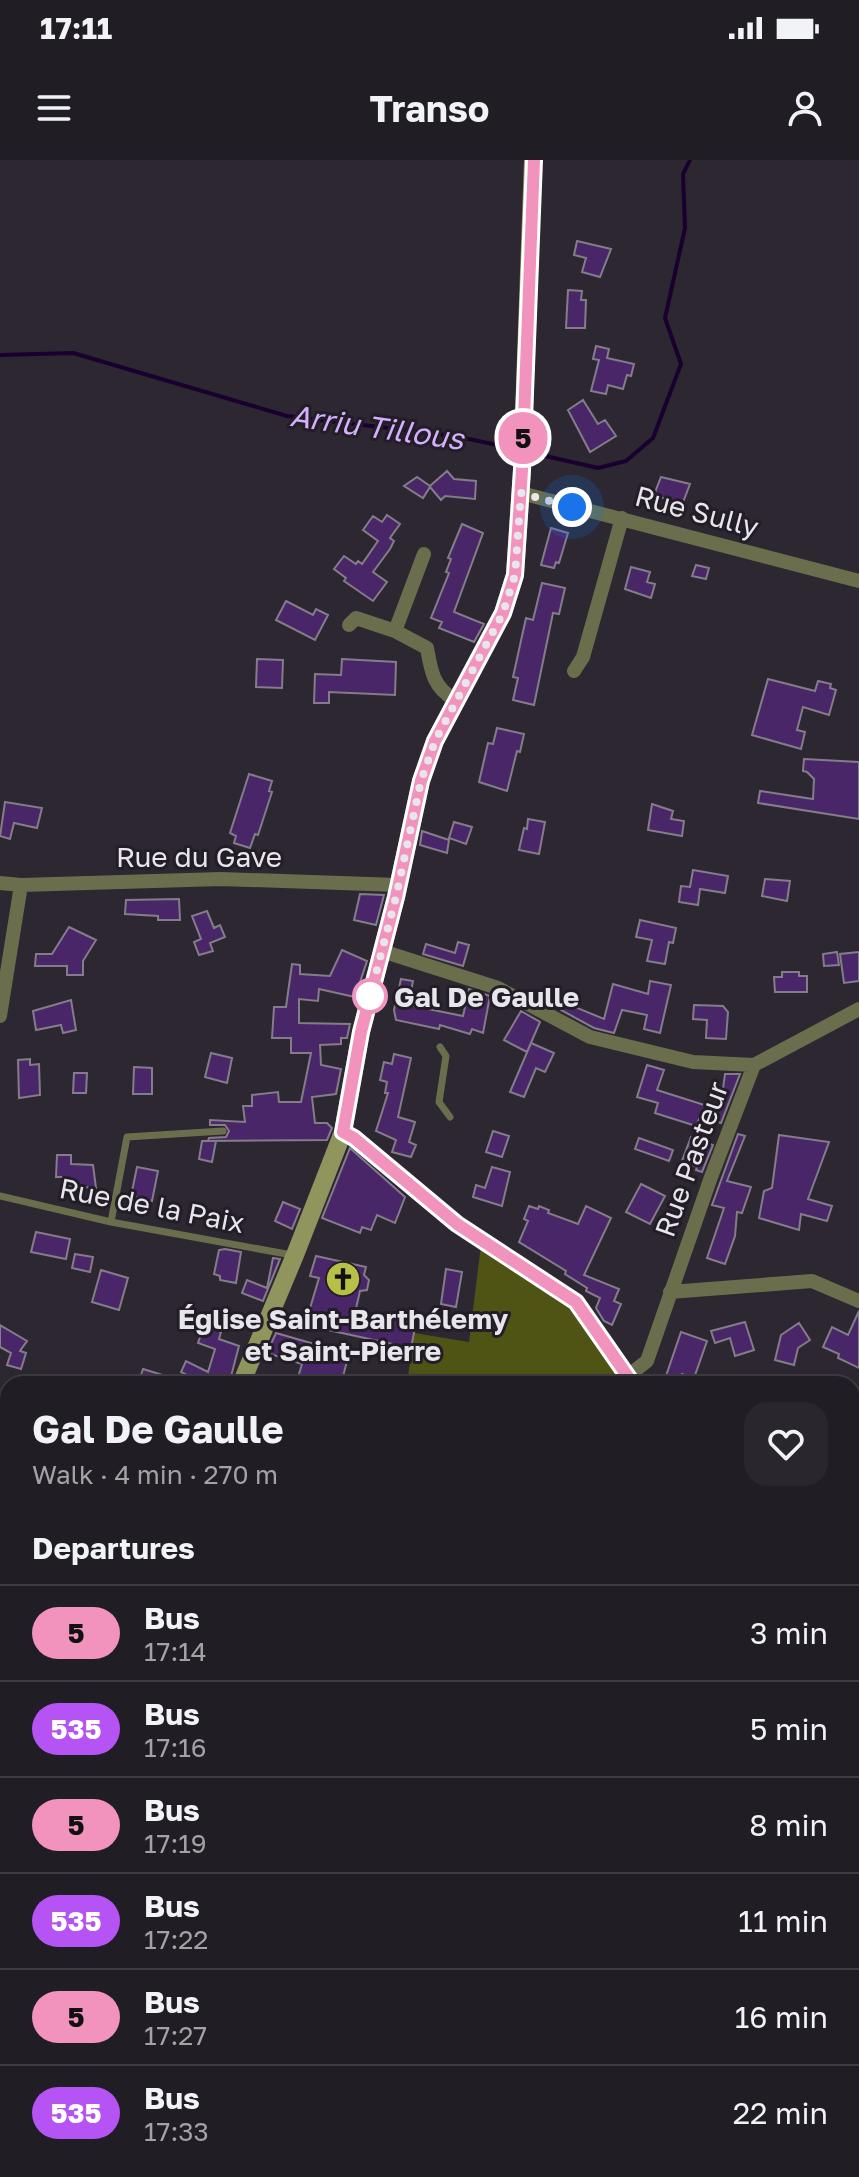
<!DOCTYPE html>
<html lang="en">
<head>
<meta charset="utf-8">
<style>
  body { margin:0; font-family:"Golos Text",sans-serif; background:#29262d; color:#f1f3f6; height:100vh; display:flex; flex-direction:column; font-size:30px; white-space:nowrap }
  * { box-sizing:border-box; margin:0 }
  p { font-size:26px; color:#a2a2a7 }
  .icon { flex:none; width:44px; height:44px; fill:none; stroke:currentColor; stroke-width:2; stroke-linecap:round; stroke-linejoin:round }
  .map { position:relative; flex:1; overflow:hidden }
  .sheet { position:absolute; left:0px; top:1216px; width:860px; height:802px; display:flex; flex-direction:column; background:#211d25; border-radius:24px 24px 0 0; box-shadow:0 4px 12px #0003,0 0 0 2px #3e3b42 }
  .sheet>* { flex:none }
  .badge { padding:0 16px; border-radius:26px; font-size:28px; line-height:52px }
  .you { position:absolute; width:40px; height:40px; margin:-20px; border:6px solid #fff; border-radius:50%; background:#1a73e8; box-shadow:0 0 0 12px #1a73e833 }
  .map>.badge { position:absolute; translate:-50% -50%; box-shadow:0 0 0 4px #fff }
  h2 { padding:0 32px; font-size:30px; line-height:72px }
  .round { display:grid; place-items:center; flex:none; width:84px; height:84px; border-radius:24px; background:#29262d }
  .head { display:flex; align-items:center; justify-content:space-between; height:136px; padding:0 32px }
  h1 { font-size:38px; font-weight:700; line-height:60px }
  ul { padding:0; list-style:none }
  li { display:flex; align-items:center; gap:24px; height:96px; padding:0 32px; border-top:2px solid #3e3b42 }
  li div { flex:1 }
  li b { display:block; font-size:30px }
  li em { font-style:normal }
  li .badge { min-width:88px; font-weight:700; text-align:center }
  .status { display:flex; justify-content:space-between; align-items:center; height:56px; padding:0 40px; background:#211d25; direction:ltr }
  .status svg { height:22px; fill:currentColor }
  header { display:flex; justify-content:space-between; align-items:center; height:104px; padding:0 32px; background:#211d25; font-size:36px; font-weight:700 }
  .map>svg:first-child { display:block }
  .green { fill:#4f5415 }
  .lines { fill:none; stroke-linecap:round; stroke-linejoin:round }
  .stream { stroke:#1a002e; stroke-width:4 }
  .building { fill:#492668; stroke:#827d89; stroke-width:2 }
  .lane { stroke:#6a6e4c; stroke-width:7 }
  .street { stroke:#6a6e4c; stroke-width:14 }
  .secondary { stroke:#8f955d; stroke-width:18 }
  .line-casing { stroke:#fff; stroke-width:18 }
  .line { stroke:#f193bd; stroke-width:12 }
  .walk { stroke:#e8e5eb; stroke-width:8; stroke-dasharray:0 14.4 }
  .stop-dot { fill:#fff; stroke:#f193bd; stroke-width:4 }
  .labels { text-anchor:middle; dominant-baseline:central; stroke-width:6; stroke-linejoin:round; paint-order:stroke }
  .street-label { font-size:28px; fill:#e8e5eb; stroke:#221d27 }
  .stop-label { font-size:28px; font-weight:bold; fill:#e8e5eb; stroke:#221d27; text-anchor:start }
  .poi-label { font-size:28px; font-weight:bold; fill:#e8e5eb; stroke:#221d27 }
  .water-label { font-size:30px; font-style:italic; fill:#d4affd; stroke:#221d27 }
</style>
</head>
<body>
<div class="status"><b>17:11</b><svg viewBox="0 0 49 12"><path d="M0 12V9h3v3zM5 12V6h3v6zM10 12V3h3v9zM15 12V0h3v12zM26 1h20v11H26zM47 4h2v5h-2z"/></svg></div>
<header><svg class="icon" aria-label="menu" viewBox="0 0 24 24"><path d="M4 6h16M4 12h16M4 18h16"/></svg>Transo<svg class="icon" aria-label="person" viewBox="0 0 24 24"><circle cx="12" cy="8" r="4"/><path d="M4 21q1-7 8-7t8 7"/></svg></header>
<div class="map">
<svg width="859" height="2017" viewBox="0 0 859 2017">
  <rect width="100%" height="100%" fill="#2c2731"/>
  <path class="green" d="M481,1085L574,1143L622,1224H407L414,1173L469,1182Z"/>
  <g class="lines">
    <path class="stream" d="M0,195L73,193L287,256L455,276L516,289
      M528,292L598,308L626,301L653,278L681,204L665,158L685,68L683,14L690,0"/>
  </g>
  <path class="building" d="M577,81L611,89L600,117L582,112L586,98L574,95Z
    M568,130L582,131L581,140H586L585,168H566Z
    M596,186L609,189L607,198L634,204L631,216L627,215L623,229L608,225L606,234L591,231L599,200L593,199Z
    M583,240L598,264L605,260L616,276L590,292L568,250Z
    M447,311L454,319L476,321L475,339L445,336L441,340L430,327L423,338L404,326L417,317L430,326Z
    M661,317L690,324L682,345L654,335Z
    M387,355L400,364L390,378L394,381L390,389L373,412L387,422L373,441L344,421L346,418L334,409L344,396L356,404L358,401L362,404L378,381L363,370L373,356L382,362Z
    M462,364L483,373L454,452L484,464L474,482L439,468L442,462L431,458L449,413L446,412L451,399L448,398Z
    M551,368L568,373L559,403L556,402L554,408L541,405Z
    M696,405L709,408L706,419L692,416Z
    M631,407L650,412L647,422L655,424L651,438L625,429Z
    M542,423L565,428L559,454L553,453L534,545L513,540L518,518L513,517L526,458L533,460Z
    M286,441L313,455L316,449L328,455L315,480L276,460Z
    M257,499L283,500L282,528L256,527Z
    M342,499L396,502L395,535L329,532V543H314L315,514L341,515Z
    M768,519L815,531L818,521L831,524L830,528L836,530L829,555L803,547L797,570L805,572L801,589L752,575Z
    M497,568L524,574L520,592L517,591L507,631L479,622L488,583L493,584Z
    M804,599L859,602V659L758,643L760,631L813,639L814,619L807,612L803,611Z
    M249,614L272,621L269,631L272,632L258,675L255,674L250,688L234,683L236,676L230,673Z
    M5,642L42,648L37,668L14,663L10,679L0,676Z
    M652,644L673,651L671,659L684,661L682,676L648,670Z
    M528,659L545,662L539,694L519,690L524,668L527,669Z
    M454,662L472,667L466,684L449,678Z
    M422,671L449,680L447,693L420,685Z
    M693,710L728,716L725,733L700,729L698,745L679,742L681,726L690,727Z
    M765,719L790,721L787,741L762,736Z
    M360,734L384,735L376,765L354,760Z
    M179,739L180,760H158V756L125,754L126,740Z
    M207,751L214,768L220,765L225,777L210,783L213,791L199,795L194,782L201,779L192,756Z
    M640,760L676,768L673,783L669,782L665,804L647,801L652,780L636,777Z
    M69,767L96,780L83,801V815H67V806H35L36,794H52Z
    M458,782L469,785L463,806L423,794L426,784L455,793Z
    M342,790L367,801L355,837L319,829L318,841L299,839V863L350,864L347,878H341V884L320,885L321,905L341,909L336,934L312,937L315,963H327L332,968L327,980L208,981L209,978L226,977L229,971L225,965H210V960L245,962L243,946H252V935L278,932L279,942H301L311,893H291V878H272L274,847H286L292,804L300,805V814L330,816Z
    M837,792L839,805L824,806L823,794Z
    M859,792V821L844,823L840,794Z
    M782,812H799V816H807V832H775L774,817H782Z
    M401,819L413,821L409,842L413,843V846L463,856L469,829L490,836L483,873L472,869L470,874L440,865L439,869L396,860L394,850Z
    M650,821L671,825L660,873L644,869L647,855L622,850L614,873L594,868L561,850L563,842L604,859L613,824L648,834Z
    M71,840L76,870L63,873L61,865L36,870L33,851Z
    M694,845L723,846L728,852L726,879L706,878L707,860L693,859Z
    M521,851L540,862L527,892L504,880Z
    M531,883L554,893L545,912L536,908L524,937L510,932Z
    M211,893L232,898L227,923L205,917Z
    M394,894L411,898L398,957L415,962L409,982L416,985L411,997L392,992L396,980L376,971L388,933H385L387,922L380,920L384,902L392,904Z
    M30,899V905L39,904L40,935L19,938L18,900Z
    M647,905L664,910L657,930L720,950L725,914H740L721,963L700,957L696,966L655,953L658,943L637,937Z
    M134,907L152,908V934H133Z
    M74,913H87L86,933H73Z
    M493,971L509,976L502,997L486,992Z
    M738,974L745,976L727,1021L751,1027L742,1053L737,1052L735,1076L725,1104L707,1098L724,1048L712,1045Z
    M779,975L829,982L808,1039L832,1046L827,1061L801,1054L799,1070L759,1058L764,1031L772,1028Z
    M691,977L713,985L702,1012L696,1010L697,1007L682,1001Z
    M639,978L673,990L669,1001L635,989Z
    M202,981H216L212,1002L199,999Z
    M350,988L405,1037L395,1063L377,1055L371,1070L362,1067L360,1073L322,1058Z
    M57,995H71V1004L93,1005L96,1028L66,1026V1017H56Z
    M137,1007L158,1011L152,1041L131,1036Z
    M492,1007L510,1012L502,1046L473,1037L476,1025L485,1028Z
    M641,1024L665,1036L650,1064L626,1052Z
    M283,1042L300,1049L292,1069L275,1061Z
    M529,1046L538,1049L539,1046L549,1050L548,1053L578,1064L586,1046L611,1058L584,1115L619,1129L614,1141L621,1144L612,1165L604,1161L596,1148L600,1138L586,1131L587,1128L565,1114L566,1111L519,1082L528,1061L524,1059Z
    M36,1072L70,1079L66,1099L31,1092Z
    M225,1089L241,1092L236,1123L220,1120V1116L214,1114L219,1090Z
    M75,1094L93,1097L90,1112L72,1108Z
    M316,1096L366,1107L364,1115L369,1120L367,1130L360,1131L355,1153L416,1162L411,1188L305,1165L319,1118L310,1116Z
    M273,1098L280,1099L263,1141L242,1133L247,1120L267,1128Z
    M446,1109L462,1112L456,1147L441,1144Z
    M101,1110L128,1118L119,1150L92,1142Z
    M859,1151V1208L838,1198L839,1194L823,1187L832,1167L848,1175Z
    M745,1162L754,1190L735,1196L730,1178L715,1183L711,1171Z
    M799,1163L810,1180L798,1188L794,1205L775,1200L781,1175Z
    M0,1165L27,1181L20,1191L26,1193L21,1209L7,1205L11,1193L0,1187Z
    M204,1166L221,1172L219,1179L239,1186L229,1224H203L181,1212L186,1201L208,1212L215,1189L198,1183Z
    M681,1172L707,1181L694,1218L682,1214L680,1221L666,1216Z
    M276,1173L311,1183L310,1191L347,1201L341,1224H296L302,1204L267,1193Z
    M143,1209L182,1221L181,1224H138Z"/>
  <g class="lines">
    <path class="lane" d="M440,887L446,896L439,942L450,957
      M0,1036L111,1062L292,1095
      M111,1062L127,977L223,971"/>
    <path class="street" d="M521,333L859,421
      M349,465L356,458L395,471L427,488C431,511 433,527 455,540
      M395,471L424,394
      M574,511L583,497L622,358
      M0,723L21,725L221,719L398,725
      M382,791L498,828L590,877L693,902L754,905
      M0,856L21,725
      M343,972L354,978L457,1064L576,1142L633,1224
      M670,1132L812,1121L859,1141
      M628,1216L647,1201L711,1017L754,905L859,849
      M0,1332L8,1336
      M852,1342L859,1326
      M852,1458L859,1462
      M0,1468H8
      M852,1676L859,1677
      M852,1820L859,1817
      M694,2010L728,2017
      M101,2017L102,2010"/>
    <path class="secondary" d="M241,1224L295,1095L343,972L361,872L396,737L421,621L435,581L503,453L515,415L522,310L533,0
      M10,2017L14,2010"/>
  </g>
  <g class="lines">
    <g class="line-casing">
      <path id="line" d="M534,0L522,310L515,415L503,453L435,581L421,621L396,737L361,872L343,972L354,978L457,1064L576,1142L633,1224"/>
    </g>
    <use href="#line" class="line"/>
    <path class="walk" d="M370,836L368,844L396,737L421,621L435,581L503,453L515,415L521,333L572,347"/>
  </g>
  <defs>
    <g id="church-disc" transform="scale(1.8)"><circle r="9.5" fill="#b8c147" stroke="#221d27"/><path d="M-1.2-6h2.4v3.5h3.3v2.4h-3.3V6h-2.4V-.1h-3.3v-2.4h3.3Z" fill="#111"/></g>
  </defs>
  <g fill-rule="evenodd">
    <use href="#church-disc" x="343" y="1119"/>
  </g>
  <circle class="stop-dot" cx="370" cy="836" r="16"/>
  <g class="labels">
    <g class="street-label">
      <text transform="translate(697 351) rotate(15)">Rue Sully</text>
      <text x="199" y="696">Rue du Gave</text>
      <text transform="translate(691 999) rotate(-70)">Rue Pasteur</text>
      <text transform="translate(152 1045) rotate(11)">Rue de la Paix</text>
    </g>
    <g class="stop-label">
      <text x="394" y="836">Gal De Gaulle</text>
    </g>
    <g class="poi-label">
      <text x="343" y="1158">Église Saint-Barthélemy<tspan x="343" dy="32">et Saint-Pierre</tspan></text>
    </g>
    <g class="water-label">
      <text transform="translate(377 267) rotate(8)">Arriu Tillous</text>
    </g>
  </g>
</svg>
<div class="you" style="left:572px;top:347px"></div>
<b class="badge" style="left:523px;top:278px;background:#f193bd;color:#111">5</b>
<section class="sheet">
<div class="head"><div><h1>Gal De Gaulle</h1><p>Walk · 4 min · 270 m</p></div><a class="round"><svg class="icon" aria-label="heart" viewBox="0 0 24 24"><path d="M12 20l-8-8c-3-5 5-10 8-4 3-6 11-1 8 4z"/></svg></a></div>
<h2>Departures</h2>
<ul>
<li><span class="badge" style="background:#f193bd;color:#111">5</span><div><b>Bus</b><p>17:14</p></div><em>3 min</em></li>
<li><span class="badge" style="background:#b553f5;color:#fff">535</span><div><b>Bus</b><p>17:16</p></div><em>5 min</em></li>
<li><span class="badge" style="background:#f193bd;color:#111">5</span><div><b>Bus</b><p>17:19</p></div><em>8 min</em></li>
<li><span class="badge" style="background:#b553f5;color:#fff">535</span><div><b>Bus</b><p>17:22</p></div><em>11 min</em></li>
<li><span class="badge" style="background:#f193bd;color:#111">5</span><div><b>Bus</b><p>17:27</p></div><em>16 min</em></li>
<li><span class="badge" style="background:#b553f5;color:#fff">535</span><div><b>Bus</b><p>17:33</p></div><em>22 min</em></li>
</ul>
</section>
</div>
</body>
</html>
